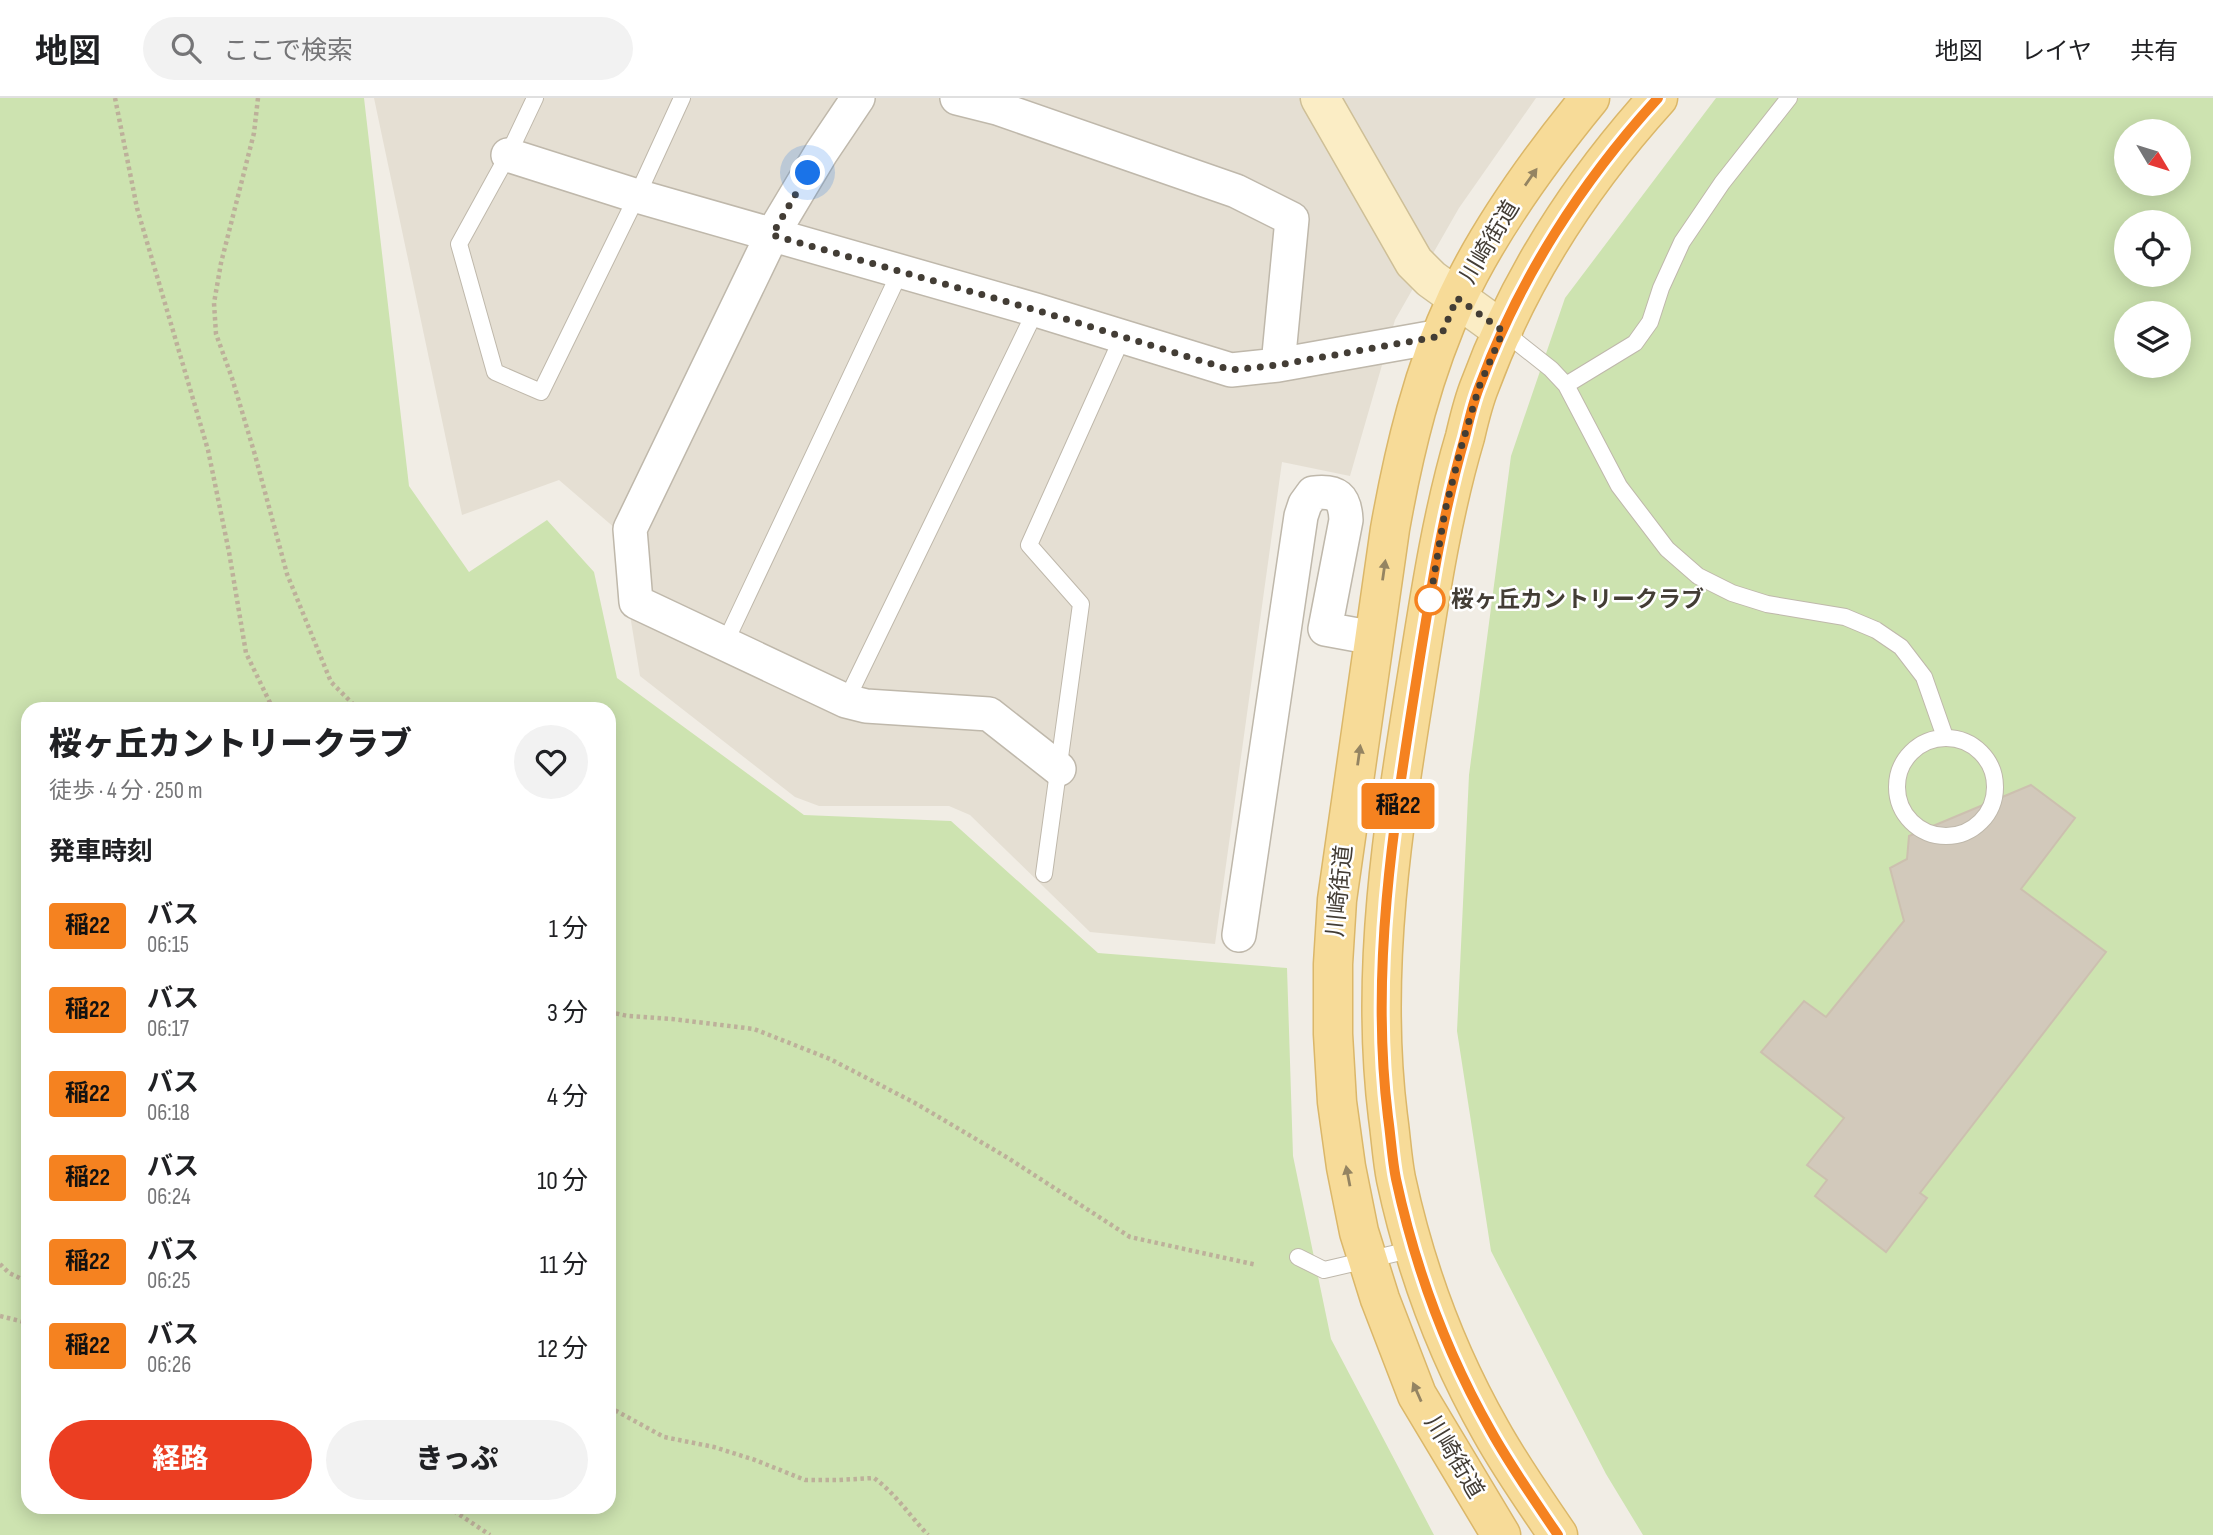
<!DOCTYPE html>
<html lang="ja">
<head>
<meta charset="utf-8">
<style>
  body { margin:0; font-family:"Sofia Sans Condensed","Noto Sans JP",sans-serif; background:#f2f2f2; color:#202124; height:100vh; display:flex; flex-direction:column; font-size:26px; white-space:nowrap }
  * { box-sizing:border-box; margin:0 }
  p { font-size:23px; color:#757577 }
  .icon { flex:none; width:38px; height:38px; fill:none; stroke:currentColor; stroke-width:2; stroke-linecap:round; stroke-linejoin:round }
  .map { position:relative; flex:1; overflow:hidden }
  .drawer { position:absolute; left:21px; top:604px; width:595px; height:812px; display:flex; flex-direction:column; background:#fff; border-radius:21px; box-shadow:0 4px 18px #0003 }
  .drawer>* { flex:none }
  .badge { padding:0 14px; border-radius:5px; font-size:24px; line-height:46px }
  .needle { width:46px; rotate:128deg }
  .buttons { position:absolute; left:2114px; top:21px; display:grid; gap:14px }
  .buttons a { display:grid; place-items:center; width:77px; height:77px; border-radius:50%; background:#fff; box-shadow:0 4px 18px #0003; font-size:35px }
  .you { position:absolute; width:35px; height:35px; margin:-18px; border:5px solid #fff; border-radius:50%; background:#1a73e8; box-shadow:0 0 0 10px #1a73e833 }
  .map>.badge { position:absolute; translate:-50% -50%; box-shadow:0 0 0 4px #fff }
  h2 { padding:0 28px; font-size:26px; line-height:63px }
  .round { display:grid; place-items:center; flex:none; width:74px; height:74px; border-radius:37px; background:#f2f2f2 }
  .headline { display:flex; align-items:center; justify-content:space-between; height:119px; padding:0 28px }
  h1 { font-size:33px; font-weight:800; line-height:52px }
  .cta { display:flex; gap:14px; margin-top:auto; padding:14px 28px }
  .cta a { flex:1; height:80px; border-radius:42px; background:#eb3e22; color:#fff; font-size:28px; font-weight:800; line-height:80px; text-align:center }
  .cta a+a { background:#f2f2f2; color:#202124 }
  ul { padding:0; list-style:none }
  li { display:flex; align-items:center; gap:21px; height:84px; padding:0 28px }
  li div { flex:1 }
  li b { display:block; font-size:26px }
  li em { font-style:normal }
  li .badge { min-width:77px; font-weight:700; text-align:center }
  header { display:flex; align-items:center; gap:42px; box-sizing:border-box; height:98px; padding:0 35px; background:#fff; border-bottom:2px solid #e0e0e0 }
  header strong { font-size:33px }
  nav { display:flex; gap:38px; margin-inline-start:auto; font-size:24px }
  .search { width:490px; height:63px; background:#f2f2f2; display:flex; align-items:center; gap:18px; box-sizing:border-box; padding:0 24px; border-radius:38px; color:#757577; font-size:26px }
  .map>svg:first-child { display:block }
  .residential { fill:#e5dfd3 }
  .green { fill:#cde3b0; fill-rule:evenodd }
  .building { fill:#d2c9bb; stroke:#ccc0af; stroke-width:2 }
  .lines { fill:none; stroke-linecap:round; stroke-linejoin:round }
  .service-casing { stroke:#bfb8ab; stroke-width:18 }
  .minor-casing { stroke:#bfb8ab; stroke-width:36 }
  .secondary-casing { stroke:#cebf97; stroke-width:41 }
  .primary-casing { stroke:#dbb769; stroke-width:41 }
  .path { stroke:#bdb09a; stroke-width:4.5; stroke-dasharray:3.5 3.5; stroke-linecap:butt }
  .service { stroke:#fff; stroke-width:16 }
  .minor { stroke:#fff; stroke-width:33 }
  .secondary { stroke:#fbedc5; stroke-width:38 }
  .primary { stroke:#f7db98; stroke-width:38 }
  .oneway { fill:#948462 }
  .line-casing { stroke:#fff; stroke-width:16 }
  .line { stroke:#f58220; stroke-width:10 }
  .walk { stroke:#433d35; stroke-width:7; stroke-dasharray:0 12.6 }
  .stop-dot { fill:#fff; stroke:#f58220; stroke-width:3.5 }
  .labels { text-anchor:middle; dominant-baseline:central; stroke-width:5; stroke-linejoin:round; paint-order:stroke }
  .street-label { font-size:23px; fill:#433d35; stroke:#fff }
  .stop-label { font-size:23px; font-weight:bold; fill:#433d35; stroke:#fff; text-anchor:start }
</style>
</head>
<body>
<header>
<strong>地図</strong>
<div class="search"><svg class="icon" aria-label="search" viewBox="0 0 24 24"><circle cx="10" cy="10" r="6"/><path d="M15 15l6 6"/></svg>ここで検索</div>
<nav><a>地図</a><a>レイヤ</a><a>共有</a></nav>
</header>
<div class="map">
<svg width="2213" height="1437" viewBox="0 0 2213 1437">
  <rect width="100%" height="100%" fill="#f1ede5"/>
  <path class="residential" d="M374,0H1536L1459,110L1395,222L1350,378L1282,364L1215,846L1090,834L970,717L949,708H819L795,699L640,578L616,431L559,382L462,417Z"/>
  <path class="green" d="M0,0H364L409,388L469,474L547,422L594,474L617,580L804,717L951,723L1098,855L1287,870L1293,1058L1331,1241L1434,1437H0ZM28,611H609V1409H28Z
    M1716,0H2213V1437H1643L1606,1376L1491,1153L1457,933L1469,677L1511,358L1565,200ZM2126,33H2179V86H2126ZM2126,124H2179V177H2126ZM2126,215H2179V268H2126Z"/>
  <path class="building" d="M2031,687L2075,720L2021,791L2106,854L1920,1095L1927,1100L1886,1154L1815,1098L1827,1082L1807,1067L1844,1020L1761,954L1804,903L1826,919L1904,823L1890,770L1907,761L1909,738Z"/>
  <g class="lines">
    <g class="service-casing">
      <path id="service" d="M535,0L508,57L459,146L495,274L541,294L637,98L682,0
        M1503,233L1551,271L1566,287L1619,388L1667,451L1698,478L1732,495L1767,506L1845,519L1876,532L1901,549L1924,579L1945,639
        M1566,287L1635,245L1650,224L1661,190L1682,144L1722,85L1789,0
        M725,545L900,174
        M846,603L1036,212
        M1897 689a49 49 0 1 1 98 0a49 49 0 1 1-98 0Z
        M1044,776L1081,506L1029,447L1122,240
        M1298,1159L1324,1172L1414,1151"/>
    </g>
    <g class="minor-casing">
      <path id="minor" d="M858,0L821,55L772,137L630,431L636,504L846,603L866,608L989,616L1059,671
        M957,0L997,10L1236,93L1292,121L1278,267
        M508,57L637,98L1036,212L1231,272L1278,267L1441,238
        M1239,837L1301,418L1305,406L1313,395C1337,392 1345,399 1346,422L1325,531L1374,540"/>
    </g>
    <g class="secondary-casing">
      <path id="secondary" d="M1320,0L1414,164L1431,181L1503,233"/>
    </g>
    <g class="primary-casing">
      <path id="primary" d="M1501,1437L1417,1297L1380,1201L1359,1134L1346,1069L1337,1004L1333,936V866L1337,802L1390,431C1404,352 1423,273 1457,200C1491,128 1540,61 1590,0
        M1558,1437C1535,1403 1511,1369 1491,1333C1446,1254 1415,1169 1396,1081C1392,1061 1391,1040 1388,1019C1369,867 1395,716 1419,566C1431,490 1443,413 1465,339C1469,322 1473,304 1480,287C1519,181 1582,84 1658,0"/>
    </g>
    <path class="path" d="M115,0L137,110L208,352L229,454L246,555L273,611
      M258,0L254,35L221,165L214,205L216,236L232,280L255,357L287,476L331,584L358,611
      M609,914L628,918L672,921L754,931L830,961L915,1005L1008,1060L1130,1139L1257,1167
      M0,1166L9,1175L28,1184
      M0,1218L28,1225
      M609,1309L664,1339L714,1349L755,1362L805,1382H838L874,1380C895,1395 910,1418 928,1437
      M448,1409L490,1437"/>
    <use href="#service" class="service"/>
    <use href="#minor" class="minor"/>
    <use href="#secondary" class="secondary"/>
    <use href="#primary" class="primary"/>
  </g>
  <defs><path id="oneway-solid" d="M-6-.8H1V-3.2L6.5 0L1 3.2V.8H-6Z" transform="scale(1.75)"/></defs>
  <g class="oneway">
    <use href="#oneway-solid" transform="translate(1531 79) rotate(-55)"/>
    <use href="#oneway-solid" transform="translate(1384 472) rotate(-82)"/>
    <use href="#oneway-solid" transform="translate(1359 657) rotate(-82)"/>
    <use href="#oneway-solid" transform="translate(1348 1078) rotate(-101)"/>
    <use href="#oneway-solid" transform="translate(1417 1294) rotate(-114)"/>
  </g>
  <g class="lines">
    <g class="line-casing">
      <path id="line" d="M1558,1437C1535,1403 1511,1369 1491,1333C1446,1254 1415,1169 1396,1081C1392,1061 1391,1040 1388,1019C1369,865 1396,711 1420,559C1432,485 1444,411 1465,339C1469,322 1473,304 1480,287C1519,181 1582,83 1658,0"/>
    </g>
    <use href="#line" class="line"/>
    <path class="walk" d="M808,75L772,137L1036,212L1231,272L1278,267L1441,238L1457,200L1503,233L1479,289L1461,350L1445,413L1430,502"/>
  </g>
  <circle class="stop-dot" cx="1430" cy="502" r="14"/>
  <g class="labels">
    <g class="street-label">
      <text transform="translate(1490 144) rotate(-59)">川崎街道</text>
      <text transform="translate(1340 793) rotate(-84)">川崎街道</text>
      <text transform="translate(1454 1359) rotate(59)">川崎街道</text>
    </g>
    <g class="stop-label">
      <text x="1451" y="502">桜ヶ丘カントリークラブ</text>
    </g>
  </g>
</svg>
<div class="buttons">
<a><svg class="needle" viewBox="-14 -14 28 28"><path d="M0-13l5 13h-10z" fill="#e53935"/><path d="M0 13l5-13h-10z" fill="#757577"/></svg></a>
<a><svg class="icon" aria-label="locate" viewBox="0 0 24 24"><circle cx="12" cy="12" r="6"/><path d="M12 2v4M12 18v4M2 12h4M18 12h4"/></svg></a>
<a><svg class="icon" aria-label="layers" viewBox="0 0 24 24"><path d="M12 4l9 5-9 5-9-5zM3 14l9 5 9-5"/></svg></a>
</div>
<div class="you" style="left:808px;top:75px"></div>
<b class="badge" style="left:1398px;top:708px;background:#f58220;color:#111">稲22</b>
<section class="drawer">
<div class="headline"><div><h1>桜ヶ丘カントリークラブ</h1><p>徒歩 · 4 分 · 250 m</p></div><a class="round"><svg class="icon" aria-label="heart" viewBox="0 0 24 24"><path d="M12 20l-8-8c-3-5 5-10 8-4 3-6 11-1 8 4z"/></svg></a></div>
<h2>発車時刻</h2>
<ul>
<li><span class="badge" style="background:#f58220;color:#111">稲22</span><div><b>バス</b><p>06:15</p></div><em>1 分</em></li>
<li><span class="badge" style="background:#f58220;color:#111">稲22</span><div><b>バス</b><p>06:17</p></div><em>3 分</em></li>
<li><span class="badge" style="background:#f58220;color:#111">稲22</span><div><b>バス</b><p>06:18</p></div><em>4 分</em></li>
<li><span class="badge" style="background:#f58220;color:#111">稲22</span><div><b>バス</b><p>06:24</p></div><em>10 分</em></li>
<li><span class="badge" style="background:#f58220;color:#111">稲22</span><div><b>バス</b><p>06:25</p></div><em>11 分</em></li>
<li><span class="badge" style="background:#f58220;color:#111">稲22</span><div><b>バス</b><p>06:26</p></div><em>12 分</em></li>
</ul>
<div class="cta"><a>経路</a><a>きっぷ</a></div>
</section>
</div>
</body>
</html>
